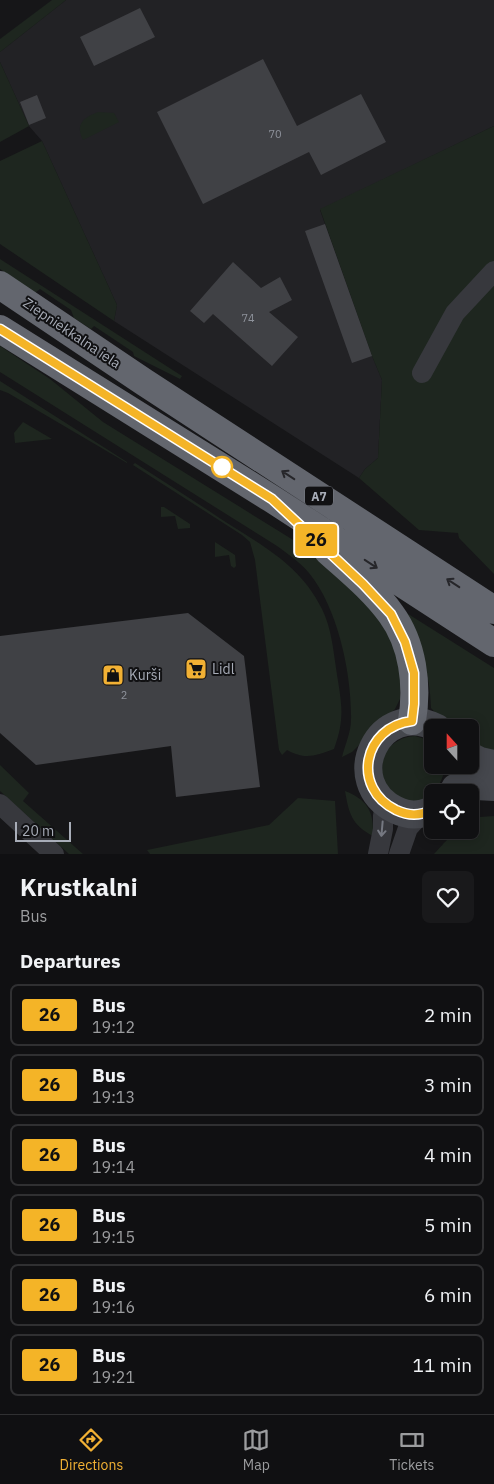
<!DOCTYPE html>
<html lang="en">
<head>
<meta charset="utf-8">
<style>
  body { margin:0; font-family:"IBM Plex Sans",sans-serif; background:#19191b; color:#f1f3f6; height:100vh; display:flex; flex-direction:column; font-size:19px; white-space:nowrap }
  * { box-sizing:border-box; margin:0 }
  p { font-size:16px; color:#9c9d9f }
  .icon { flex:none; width:28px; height:28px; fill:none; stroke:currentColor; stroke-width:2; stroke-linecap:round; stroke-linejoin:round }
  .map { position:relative; height:854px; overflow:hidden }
  .side { display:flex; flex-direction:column; background:#101012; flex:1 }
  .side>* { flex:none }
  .badge { padding:0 10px; border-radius:4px; font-size:18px; line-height:32px }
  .needle { width:32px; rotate:339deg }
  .buttons { position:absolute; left:424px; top:719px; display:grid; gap:10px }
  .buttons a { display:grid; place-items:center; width:55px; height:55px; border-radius:8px; background:#101012; box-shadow:0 2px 12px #0003,0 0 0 1px #303032; font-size:25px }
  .scale { position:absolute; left:15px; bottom:12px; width:56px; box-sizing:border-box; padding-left:5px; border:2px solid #a8adb8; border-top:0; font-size:14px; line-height:18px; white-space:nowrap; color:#a8adb8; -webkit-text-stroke:4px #111113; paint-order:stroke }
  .map>.badge { position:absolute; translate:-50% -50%; box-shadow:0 0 0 2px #fff }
  h2 { padding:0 20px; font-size:19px; line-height:45px }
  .round { display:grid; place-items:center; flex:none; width:52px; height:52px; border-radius:8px; background:#19191b }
  .head { display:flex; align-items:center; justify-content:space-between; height:85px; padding:0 20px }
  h1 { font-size:24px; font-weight:700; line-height:38px }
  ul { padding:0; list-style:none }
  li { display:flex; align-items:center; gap:15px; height:62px; margin:0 10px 8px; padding:0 10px; border:2px solid #303032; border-radius:8px }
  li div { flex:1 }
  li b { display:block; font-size:19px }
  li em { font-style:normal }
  li .badge { min-width:55px; font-weight:700; text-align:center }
  .tabs { display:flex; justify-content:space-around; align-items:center; height:70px; border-top:1px solid #303032; background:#101012; font-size:14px; color:#9c9d9f }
  .tabs a { display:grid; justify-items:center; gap:2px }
  .tabs .on { color:#f2b134 }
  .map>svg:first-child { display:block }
  .built { fill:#222225 }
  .green { fill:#1e261f }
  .building { fill:#404145 }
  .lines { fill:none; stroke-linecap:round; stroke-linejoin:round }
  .street { stroke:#37383d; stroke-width:20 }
  .secondary { stroke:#45474d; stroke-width:28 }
  .highway { stroke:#63666e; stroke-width:28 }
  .oneway { stroke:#26262a }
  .oneway2 { stroke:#757881 }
  .line-casing { stroke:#fff; stroke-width:11 }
  .line { stroke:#f4b427; stroke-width:8 }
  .stop-dot { fill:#fff; stroke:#f4b427; stroke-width:2.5 }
  .labels { text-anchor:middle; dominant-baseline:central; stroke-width:4; stroke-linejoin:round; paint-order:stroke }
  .number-label { font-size:11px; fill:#8e929b }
  .shield { fill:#111113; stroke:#7b7e86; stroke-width:1 }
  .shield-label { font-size:12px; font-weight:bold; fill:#a8adb8 }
  .street-label { font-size:14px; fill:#a8adb8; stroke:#111113 }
  .poi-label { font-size:14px; fill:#a8adb8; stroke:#111113; text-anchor:start }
</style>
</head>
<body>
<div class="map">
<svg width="494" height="854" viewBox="0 0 494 854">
  <rect width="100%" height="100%" fill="#161618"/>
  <path class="built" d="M66,0H494V126L320,210L372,356L382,380L378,458L365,469L359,478L114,321L117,305L42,141L29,126L0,62V52Z"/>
  <path class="green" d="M52,0H66L0,52V39Z
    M0,62L29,126L0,142Z
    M98,112L114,113L119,122L83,140C75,124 83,118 98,112Z
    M494,126V574L459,538L458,533L419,530L359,478L365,469L378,458L382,380L372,356L320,209Z
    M42,141L117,305L114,321L0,244V161Z
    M0,259L182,376L180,379L134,356L133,352L94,326L91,329L74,318L71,310L40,289L35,293L0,269Z
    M0,346L50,379L103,422L311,551L341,575L377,617L403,659L400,699L395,709L352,752L342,757C345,745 351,732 351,720C352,675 338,608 309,573C301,563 288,554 277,546L0,372Z
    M0,381L127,462V463L8,393L0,390Z
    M23,422L52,439L15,443L14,433Z
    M135,463C164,482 193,500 221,519C261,545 300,564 322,609C331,627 333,648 336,668C341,702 346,716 334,749C315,756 305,760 287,750L282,755L279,750L255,560L250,542L242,535L133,465Z
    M161,507H164L190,524V528L178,529L175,516L161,517Z
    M215,542L235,555L236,566L234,568L231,566L229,555L215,557Z
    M405,612L494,668V754L477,747L470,741V728L457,727C448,718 438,717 431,708C430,671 420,646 405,612Z
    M415,736L425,739L432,744V765H444C446,786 422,810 400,799C393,795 386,784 381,778L384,752C395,742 401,737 415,736Z
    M0,765L29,793L23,801L83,854H69L0,791Z
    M345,791C368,800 374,812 373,836C352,825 349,814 345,791Z
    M298,798L335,801L338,854H150L147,850L269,825Z
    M494,816V854H434C446,842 452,830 470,830V823L480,817Z"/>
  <path class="building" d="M140,8L155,37L94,66L80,37Z
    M263,59L297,126L361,94L386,142L321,175L309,152L203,204L157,112Z
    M37,95L46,118L29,125L20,102Z
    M325,224L372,356L352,363L305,231Z
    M233,262L261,288L280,277L292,300L269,312L298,337L272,366L213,314L204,323L190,311Z
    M188,613L244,656L260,787L176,797L171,746L36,765L0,733V636Z"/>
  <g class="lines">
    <path class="street" d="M422,373L455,313L494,271
      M0,804L54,854
      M378,854L383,829V816L385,805
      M399,854L408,828L420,815"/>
    <path class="secondary" d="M470,756L480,761L494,764
      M455,788L476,786L494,787
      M432,810C419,816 409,816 396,810C339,782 379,698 437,728"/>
    <path class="highway" d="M0,285L144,382L494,610
      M0,329L272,499L494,643
      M328,551C349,570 374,590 391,614C413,644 418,685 412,721"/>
  </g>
  <defs><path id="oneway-shaft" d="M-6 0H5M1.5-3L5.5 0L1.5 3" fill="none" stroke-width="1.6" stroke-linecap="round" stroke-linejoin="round" transform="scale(1.25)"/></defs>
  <g class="oneway">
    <use href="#oneway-shaft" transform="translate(288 475) rotate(-147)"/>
    <use href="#oneway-shaft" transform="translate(371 564) rotate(33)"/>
    <use href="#oneway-shaft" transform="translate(453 583) rotate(-147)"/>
  </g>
  <use class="oneway2" href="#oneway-shaft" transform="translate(382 829) rotate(95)"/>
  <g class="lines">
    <g class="line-casing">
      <path id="line" d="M0,329L272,499L363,584L391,614L405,642L414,673V704L412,721C363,727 351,788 396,810C409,816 419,816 432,810"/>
    </g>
    <use href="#line" class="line"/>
  </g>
  <defs>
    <g id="supermarket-square" transform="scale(1.125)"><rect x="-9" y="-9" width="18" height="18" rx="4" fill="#f2b134" stroke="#111113"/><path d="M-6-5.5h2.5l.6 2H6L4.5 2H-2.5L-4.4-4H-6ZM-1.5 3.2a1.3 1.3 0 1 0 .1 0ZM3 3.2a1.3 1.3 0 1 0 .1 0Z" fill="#111"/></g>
    <g id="shop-square" transform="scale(1.125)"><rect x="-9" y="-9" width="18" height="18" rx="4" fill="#f2b134" stroke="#111113"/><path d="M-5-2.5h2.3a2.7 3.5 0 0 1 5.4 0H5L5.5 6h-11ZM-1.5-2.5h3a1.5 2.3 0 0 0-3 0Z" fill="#111"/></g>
  </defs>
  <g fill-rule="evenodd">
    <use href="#supermarket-square" x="196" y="669"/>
    <use href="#shop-square" x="113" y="675"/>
  </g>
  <circle class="stop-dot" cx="222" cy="467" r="10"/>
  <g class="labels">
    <g class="number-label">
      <text x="275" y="134">70</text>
      <text x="248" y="318">74</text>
      <text x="124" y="695">2</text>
    </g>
    <rect class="shield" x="305" y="486.5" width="28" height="19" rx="4"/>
    <g class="shield-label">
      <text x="319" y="496">A7</text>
    </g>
    <g class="street-label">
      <text transform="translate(72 333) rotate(34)">Ziepniekkalna iela</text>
    </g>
    <g class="poi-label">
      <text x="212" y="669">Lidl</text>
      <text x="129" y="675">Kurši</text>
    </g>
  </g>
</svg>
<div class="buttons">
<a><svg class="needle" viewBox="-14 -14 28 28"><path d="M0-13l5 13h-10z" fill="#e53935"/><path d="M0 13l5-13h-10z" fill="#9c9d9f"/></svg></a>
<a><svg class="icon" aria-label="locate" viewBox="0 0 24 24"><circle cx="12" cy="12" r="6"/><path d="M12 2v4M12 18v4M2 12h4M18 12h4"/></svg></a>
</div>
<div class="scale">20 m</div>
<b class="badge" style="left:316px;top:540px;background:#f4b427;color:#111">26</b>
</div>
<section class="side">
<div class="head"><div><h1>Krustkalni</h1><p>Bus</p></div><a class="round"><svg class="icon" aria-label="heart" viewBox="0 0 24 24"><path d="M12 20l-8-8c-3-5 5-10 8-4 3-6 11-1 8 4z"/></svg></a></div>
<h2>Departures</h2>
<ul>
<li><span class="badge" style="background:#f4b427;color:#111">26</span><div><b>Bus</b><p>19:12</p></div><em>2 min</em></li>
<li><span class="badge" style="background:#f4b427;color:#111">26</span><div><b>Bus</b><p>19:13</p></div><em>3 min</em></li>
<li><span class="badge" style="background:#f4b427;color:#111">26</span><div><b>Bus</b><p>19:14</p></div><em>4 min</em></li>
<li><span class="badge" style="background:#f4b427;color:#111">26</span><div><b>Bus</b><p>19:15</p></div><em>5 min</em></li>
<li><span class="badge" style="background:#f4b427;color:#111">26</span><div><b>Bus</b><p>19:16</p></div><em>6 min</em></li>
<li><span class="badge" style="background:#f4b427;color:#111">26</span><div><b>Bus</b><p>19:21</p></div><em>11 min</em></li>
</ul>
</section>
<nav class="tabs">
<a class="on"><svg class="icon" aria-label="directions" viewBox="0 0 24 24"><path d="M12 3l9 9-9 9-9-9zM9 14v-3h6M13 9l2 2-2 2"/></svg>Directions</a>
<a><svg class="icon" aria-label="map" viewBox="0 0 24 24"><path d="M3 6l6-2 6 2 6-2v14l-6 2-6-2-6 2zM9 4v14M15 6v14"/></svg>Map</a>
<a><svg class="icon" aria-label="tickets" viewBox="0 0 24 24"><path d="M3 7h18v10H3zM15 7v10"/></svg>Tickets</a>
</nav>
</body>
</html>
